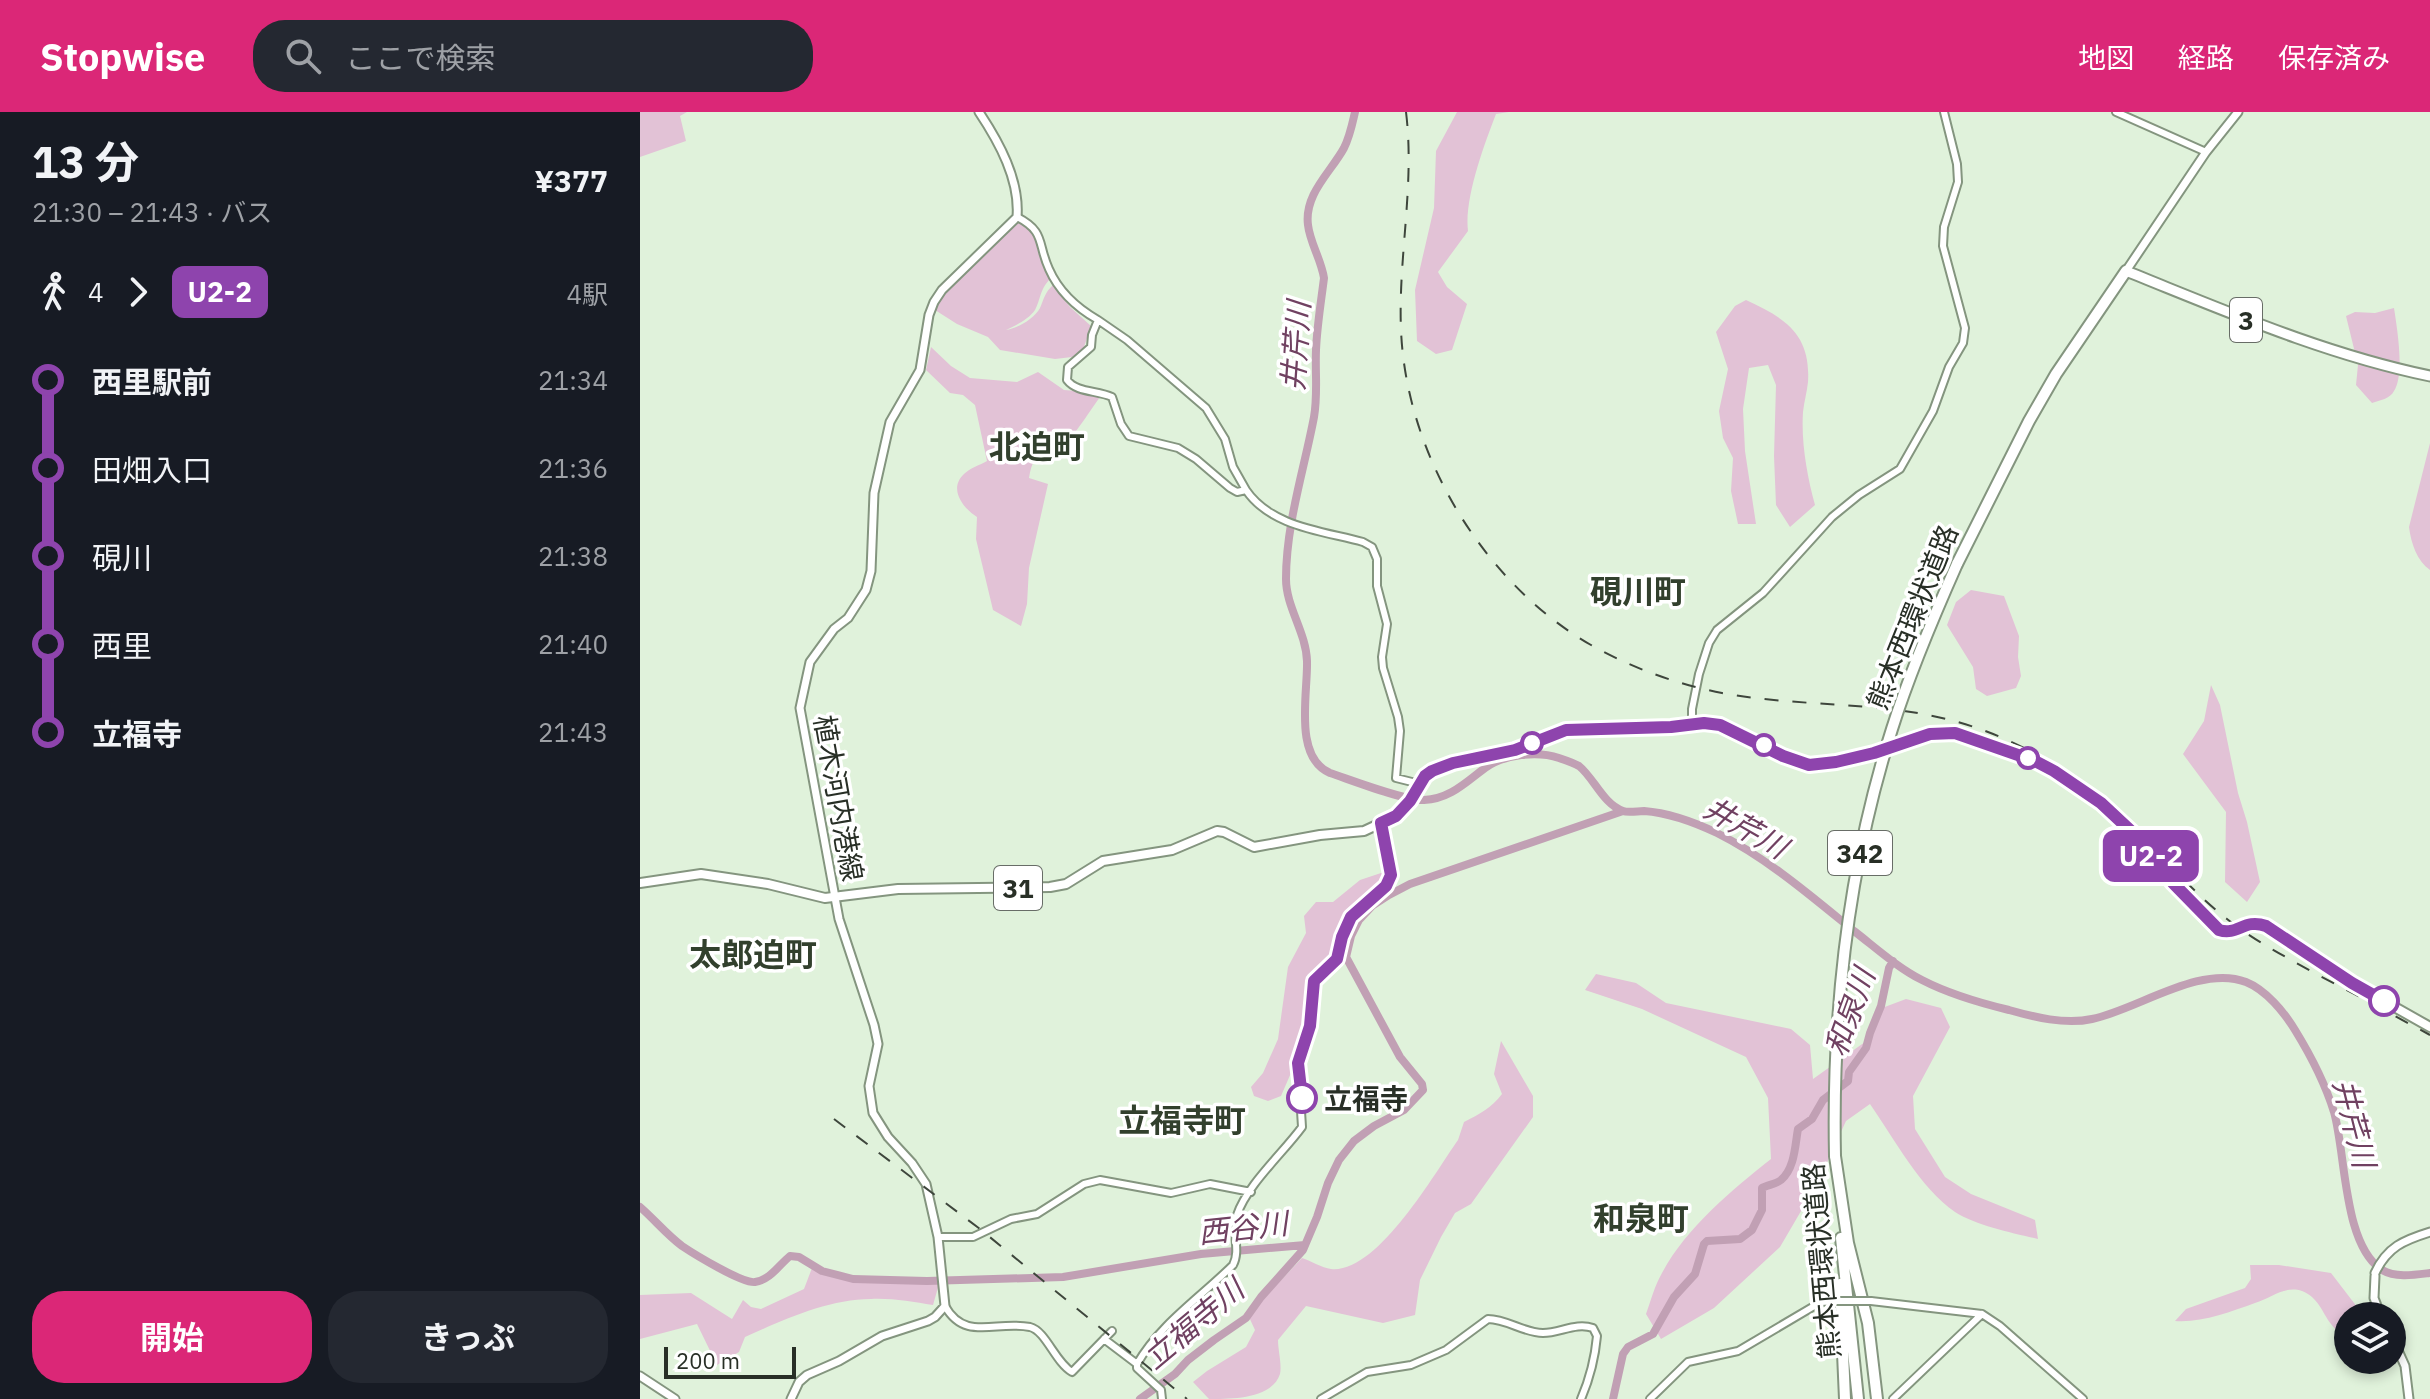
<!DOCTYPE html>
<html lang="ja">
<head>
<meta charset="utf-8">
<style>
  body { margin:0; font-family:"IBM Plex Sans","Noto Sans JP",sans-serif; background:#242831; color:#f1f3f6; height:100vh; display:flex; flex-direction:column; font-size:30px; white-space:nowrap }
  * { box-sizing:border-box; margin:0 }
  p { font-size:26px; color:#9ea1a6 }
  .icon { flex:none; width:44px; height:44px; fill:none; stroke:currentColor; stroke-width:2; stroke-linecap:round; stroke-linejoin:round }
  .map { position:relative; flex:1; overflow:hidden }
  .sheet { display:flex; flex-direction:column; background:#171b24; width:640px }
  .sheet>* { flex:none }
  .badge { padding:0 16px; border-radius:12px; font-size:28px; line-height:52px }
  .buttons { position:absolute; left:1694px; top:1190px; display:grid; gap:16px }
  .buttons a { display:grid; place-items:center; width:72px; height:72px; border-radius:50%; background:#171b24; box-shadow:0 4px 12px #0003; font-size:40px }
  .scale { position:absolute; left:24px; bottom:20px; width:132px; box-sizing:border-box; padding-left:8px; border:4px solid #282f26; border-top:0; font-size:22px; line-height:28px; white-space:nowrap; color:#282f26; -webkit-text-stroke:6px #fff; paint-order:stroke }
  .map>.badge { position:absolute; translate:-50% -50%; box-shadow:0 0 0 4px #fff }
  .legs { display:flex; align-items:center; gap:12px; height:88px; padding:0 32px; font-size:26px }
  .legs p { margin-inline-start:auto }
  .overview { display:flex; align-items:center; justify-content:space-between; height:136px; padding:0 32px }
  h1 { font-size:44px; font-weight:700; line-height:60px }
  .action { display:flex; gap:16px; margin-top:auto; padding:16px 32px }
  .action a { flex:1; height:92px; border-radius:32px; background:#db2777; color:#fff; font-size:32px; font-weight:700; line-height:92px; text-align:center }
  .action a+a { background:#242831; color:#f1f3f6 }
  ul { padding:0 32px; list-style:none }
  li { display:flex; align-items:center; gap:28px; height:88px; font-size:30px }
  li i { display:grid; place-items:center; width:12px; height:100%; margin:0 10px; background:currentColor }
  li i::after { content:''; width:20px; height:20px; margin:-10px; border:6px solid; border-radius:50%; background:#171b24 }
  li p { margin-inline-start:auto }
  li:first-child i { background:linear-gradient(#0000 50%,currentColor 0) }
  li:last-child i { background:linear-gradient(currentColor 50%,#0000 0) }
  header { display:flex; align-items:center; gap:48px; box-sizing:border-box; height:112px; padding:0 40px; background:#db2777; color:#fff }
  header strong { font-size:38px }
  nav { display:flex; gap:44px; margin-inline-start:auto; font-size:28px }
  .search { width:560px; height:72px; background:#242831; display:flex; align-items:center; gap:20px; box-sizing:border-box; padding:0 28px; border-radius:32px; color:#9ea1a6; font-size:30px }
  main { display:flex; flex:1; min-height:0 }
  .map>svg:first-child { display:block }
  .green { fill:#e2c2d6 }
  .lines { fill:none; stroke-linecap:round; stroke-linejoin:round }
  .river { stroke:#c1a0b4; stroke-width:8 }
  .tertiary-casing { stroke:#84957f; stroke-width:10 }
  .secondary-casing { stroke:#84957f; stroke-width:11 }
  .primary-casing { stroke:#84957f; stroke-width:12 }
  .trunk-casing { stroke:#84957f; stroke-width:13 }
  .motorway-casing { stroke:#84957f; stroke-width:14 }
  .tertiary { stroke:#fff; stroke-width:6 }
  .secondary { stroke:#fff; stroke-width:7 }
  .primary { stroke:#fff; stroke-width:8 }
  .trunk { stroke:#fff; stroke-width:9 }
  .motorway { stroke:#fff; stroke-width:10 }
  .rail { stroke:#3e463c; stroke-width:2; stroke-dasharray:14 14; stroke-linecap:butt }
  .tertiary-bridge-casing { stroke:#84957f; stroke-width:10; stroke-linecap:butt }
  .primary-bridge-casing { stroke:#84957f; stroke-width:12; stroke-linecap:butt }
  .motorway-bridge-casing { stroke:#84957f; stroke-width:14; stroke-linecap:butt }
  .tertiary-bridge { stroke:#fff; stroke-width:6 }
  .primary-bridge { stroke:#fff; stroke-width:8 }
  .motorway-bridge { stroke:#fff; stroke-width:10 }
  .line-1-casing { stroke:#fff; stroke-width:18 }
  .line-1 { stroke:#8e44ad; stroke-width:12 }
  .stop-1-dot { fill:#fff; stroke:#8e44ad; stroke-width:4 }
  .labels { text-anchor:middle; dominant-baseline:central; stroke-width:7; stroke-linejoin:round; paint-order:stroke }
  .shield { fill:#fff; stroke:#686d67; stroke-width:2 }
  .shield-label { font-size:26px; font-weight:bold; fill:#282f26 }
  .street-label { font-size:28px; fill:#282f26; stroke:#fff }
  .stop-label { font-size:28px; font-weight:bold; fill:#282f26; stroke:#fff; text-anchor:start }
  .water-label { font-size:30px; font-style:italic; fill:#704161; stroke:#fff }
  .quarter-label { font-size:32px; font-weight:bold; fill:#32402d; stroke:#fff }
</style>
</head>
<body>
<header>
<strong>Stopwise</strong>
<div class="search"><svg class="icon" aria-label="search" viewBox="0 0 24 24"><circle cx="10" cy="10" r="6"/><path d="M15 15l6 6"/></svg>ここで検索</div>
<nav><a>地図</a><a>経路</a><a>保存済み</a></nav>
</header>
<main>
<section class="sheet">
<div class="overview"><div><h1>13 分</h1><p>21:30 – 21:43 · バス</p></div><b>¥377</b></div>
<div class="legs"><svg class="icon" aria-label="walk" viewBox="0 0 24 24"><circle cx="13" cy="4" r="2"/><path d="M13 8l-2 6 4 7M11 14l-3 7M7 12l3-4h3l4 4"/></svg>4<svg class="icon" aria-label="forward" viewBox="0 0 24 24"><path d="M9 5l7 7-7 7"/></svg><b class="badge" style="background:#8e44ad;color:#fff">U2-2</b><p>4駅</p></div>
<ul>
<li><i style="color:#8e44ad"></i><b>西里駅前</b><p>21:34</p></li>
<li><i style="color:#8e44ad"></i><span>田畑入口</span><p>21:36</p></li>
<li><i style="color:#8e44ad"></i><span>硯川</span><p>21:38</p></li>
<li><i style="color:#8e44ad"></i><span>西里</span><p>21:40</p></li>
<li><i style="color:#8e44ad"></i><b>立福寺</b><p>21:43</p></li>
</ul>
<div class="action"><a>開始</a><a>きっぷ</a></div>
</section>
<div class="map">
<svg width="1790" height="1287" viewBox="0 0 1790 1287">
  <rect width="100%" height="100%" fill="#e0f2db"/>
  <path class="green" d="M0,0H47L40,4L46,29L0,45Z
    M817,0H869L856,2C844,33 824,87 828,119L798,160L807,175L827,192L812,238L796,242L777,229L775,178L794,96L796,39Z
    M377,105L395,124L410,167C399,179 401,187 395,198C389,207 375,214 366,218C378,216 394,207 400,196C404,187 405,180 413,173L430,195L451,214L443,238L432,245L415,247L360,238L348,225L317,212L295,198L302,178Z
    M1106,188C1145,206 1171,222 1168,270C1167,280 1164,290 1163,300C1161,330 1167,364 1175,393L1150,415L1136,393L1134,344L1136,273L1128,253L1109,256L1103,297L1105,339L1116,412H1098L1091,379L1093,346L1083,326L1079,299L1088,257L1076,220L1095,194Z
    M1754,196C1757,216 1765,262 1754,279C1750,287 1740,288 1732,291L1716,273L1718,253L1706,204L1715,200L1735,201Z
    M291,235L311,254L330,266L377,270L398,260L424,278L463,281C456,290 434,324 428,328C408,342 394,334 389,366L408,372L389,456L387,492L381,514L353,498L336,427L337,405C323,396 308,377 324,362C330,356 340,353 347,349L335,293L323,283L310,281L286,258Z
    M1790,331V458C1777,449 1771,431 1769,415Z
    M1331,478L1364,484L1379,524L1378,545L1381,564L1376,576L1347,584L1336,577L1333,555L1307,513L1316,490Z
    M1571,573L1580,593L1598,681L1607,710L1620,770L1607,790L1585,770L1586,700L1543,642L1564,609Z
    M750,758L751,766L720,791L703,824L699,837L679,863L673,910L641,984L628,989L614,984L611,975L623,961L638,927L648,855L666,821L664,804L676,790H693L720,768Z
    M956,862L996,871L1026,891L1151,917L1170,933L1173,967L1232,925L1242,896L1266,887L1301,896L1310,915L1273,984L1275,1017L1305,1065L1331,1082L1395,1108L1398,1127C1373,1121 1337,1114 1315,1100C1281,1077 1253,1025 1230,992L1206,1009L1178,1070L1140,1135L1074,1196L1021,1227L1006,1202C1011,1188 1015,1173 1022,1161C1046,1116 1092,1078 1131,1047L1128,986L1106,945L1002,897L945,878Z
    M861,929L893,984V1005L831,1092L815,1101L801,1125L780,1168L775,1203L743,1211L666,1194L638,1228C638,1238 642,1253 640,1262C632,1287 592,1287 569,1287L553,1270L567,1259L606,1235L615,1218L608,1203L662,1146C671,1149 682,1156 691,1157C737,1162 794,1062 818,1028L824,1010C840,1002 851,996 862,982L854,962Z
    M1610,1153H1639L1691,1161L1724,1204H1708V1231C1703,1223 1696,1219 1691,1212C1682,1200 1678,1185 1662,1179C1645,1173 1631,1186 1615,1191C1590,1200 1561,1211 1535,1209L1546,1197L1605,1176L1611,1167Z
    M172,1156L217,1170L299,1172L293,1193C273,1190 252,1186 231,1187C188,1187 143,1208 105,1225L99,1240L77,1253L57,1212L0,1227V1183L51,1181L92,1207L103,1188L111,1195L121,1197L164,1177Z"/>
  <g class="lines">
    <path class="river" d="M715,0C712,13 710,24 704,36C691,60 664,82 668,113C670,131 681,147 684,166C681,190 677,214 676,238C675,261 678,282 674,305C664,358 646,412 646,467C646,495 666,520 667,549C668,581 653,645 690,661C711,668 765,689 784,688C810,687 826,670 845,656C864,642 898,639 919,646C925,648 934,651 939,654C954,666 963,692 983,699C988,701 998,699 1004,699C1030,701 1054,710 1077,721C1127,746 1171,784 1214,819C1236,836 1258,856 1282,868C1309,882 1340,891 1369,898C1394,905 1425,913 1452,907C1497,898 1560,852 1606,870C1626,878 1644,900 1655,918C1671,944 1685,971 1694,1000C1706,1042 1703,1133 1742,1158C1756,1166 1774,1163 1790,1161
      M0,1095C14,1107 27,1123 42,1134C54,1142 103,1172 115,1170C130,1168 139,1153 150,1144L159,1145L182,1159L213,1167L287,1169L423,1165L561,1142L665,1133
      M500,1287L535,1262L548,1248L574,1228L606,1206L621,1185L663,1138L677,1105L688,1071L699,1048L714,1029L734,1014L764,998L783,978L782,972L760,945L706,845L711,824L719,808L732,794L749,783L770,772L983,699
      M973,1287L983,1242L988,1235L1013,1222L1034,1185L1055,1162L1064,1132L1067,1129L1100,1127L1112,1118L1122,1098V1076C1127,1073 1136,1072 1141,1068C1155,1056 1155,1033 1158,1017L1172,1007L1183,988L1208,969L1209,960L1226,936L1230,921L1241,894L1249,856L1253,849"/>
    <g class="tertiary-casing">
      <path id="tertiary" d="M1476,0L1566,40
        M377,105C406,120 397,131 409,157C419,180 437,196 458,208L452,223L451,235L428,255L427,268C437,281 457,278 472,285L481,312L489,324L538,336L556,347L590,376L597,380L606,378C631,415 683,419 723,430L732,435L737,447V474L747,512L742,545L743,556L758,605L760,619L756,666L780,672
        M458,208L487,228L566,296L585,327L593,355L606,378
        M1052,612V597L1059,562L1069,531L1077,518L1123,481L1192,405L1219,383L1260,357L1293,299L1309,255L1323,231L1325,216L1303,134L1304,115L1318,70L1317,52L1304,0
        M298,1125H333L371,1107L397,1102L444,1072L460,1068L531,1081L570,1072L611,1080
        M1231,1189L1342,1202L1360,1214L1443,1287
        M305,1194C325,1230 356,1208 390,1215C406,1219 415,1250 432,1260L472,1219
        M464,1227L497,1252V1256L521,1278L522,1287
        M497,1252C520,1212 561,1185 593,1153C601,1138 591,1119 597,1103C607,1073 643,1041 662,1015L658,951L670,914L674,869L697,847L702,825L711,805L746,774L751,763L741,711
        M681,1287L727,1260L771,1253L806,1238L848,1207C867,1207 884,1221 903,1221C920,1221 936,1210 953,1216L957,1224C955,1246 950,1266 941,1287
        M1010,1287L1048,1250L1098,1239L1181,1190L1196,1189
        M1253,1287L1342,1202"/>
    </g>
    <g class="secondary-casing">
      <path id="secondary" d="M1486,159L1566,40L1598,0
        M1735,1161C1747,1135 1764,1128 1790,1120
        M1735,1164L1734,1186L1741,1204
        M1752,1225L1765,1254L1769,1287
        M0,1264L35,1287
        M151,1287L159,1270L167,1263L199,1249L242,1224L288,1209L295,1205L305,1194L298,1125L286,1072L272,1051L248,1025L233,1001L229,974L238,932L234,913L199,807L160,596L170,550L194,517L208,506L226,478L231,459L234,381L250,310L280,258L289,203L294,190L302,178L377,105C380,68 359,30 339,0"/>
    </g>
    <g class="primary-casing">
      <path id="primary" d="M0,771L61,762L128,772L185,786L258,777L410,775L426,772L463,749L532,738L577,719L584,720L614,735L680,723L724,719L756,704L770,689L785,664L800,655L875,638L926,618L1031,615L1064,611L1080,613L1143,644L1169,653L1204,648L1234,641L1290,622L1315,621L1395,649L1414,659L1461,691L1492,720L1517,753L1574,814L1583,820L1592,819
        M1621,812L1712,871L1790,915"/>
    </g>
    <g class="trunk-casing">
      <path id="trunk" d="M1486,159C1586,199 1684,242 1790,264"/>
    </g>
    <g class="motorway-casing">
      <path id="motorway" d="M1317,452L1389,309L1416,262L1486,159
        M1195,1044L1208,1131L1228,1211L1237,1287
        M1201,1126L1218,1287
        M1200,1172L1205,1287"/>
    </g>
    <use href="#tertiary" class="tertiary"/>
    <use href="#secondary" class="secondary"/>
    <use href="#primary" class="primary"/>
    <use href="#trunk" class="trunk"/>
    <use href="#motorway" class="motorway"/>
    <path class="rail" d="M766,0C775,73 758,145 761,218C766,342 843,471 951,533C992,556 1036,572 1082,581C1180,599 1269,584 1365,627C1406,645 1442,669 1475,698C1514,733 1546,775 1587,807C1616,830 1648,846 1680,864C1717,883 1753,903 1790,923
      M194,1007L340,1117L547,1287"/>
    <g class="tertiary-bridge-casing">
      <path id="tertiary-bridge" d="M1196,1189H1231"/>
    </g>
    <g class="primary-bridge-casing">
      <path id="primary-bridge" d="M1592,819L1610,811L1621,812"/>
    </g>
    <g class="motorway-bridge-casing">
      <path id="motorway-bridge" d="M1195,1044C1192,899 1208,755 1252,617C1270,560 1293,506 1317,452"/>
    </g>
    <use href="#tertiary-bridge" class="tertiary-bridge"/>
    <use href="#primary-bridge" class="primary-bridge"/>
    <use href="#motorway-bridge" class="motorway-bridge"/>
  </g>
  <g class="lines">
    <g class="line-1-casing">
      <path id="line-1" d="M662,986L658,951L670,914L674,869L697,847L702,825L711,805L746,774L751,763L741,711L756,704L770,689L785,664L792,659L813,651L875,638L926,618L1031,615L1064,611L1080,613L1143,644L1169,653L1196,650L1234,641L1290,622L1315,621L1395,649L1414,659L1461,691L1492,720L1533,771L1579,818C1598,824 1604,806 1626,814L1712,871L1744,889"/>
    </g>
    <use href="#line-1" class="line-1"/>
  </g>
  <g class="stop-1-dot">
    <circle cx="892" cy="631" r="10"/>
    <circle cx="1124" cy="633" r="10"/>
    <circle cx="1388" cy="646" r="10"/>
    <circle cx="1744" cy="889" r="14"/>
    <circle cx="662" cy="986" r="14"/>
  </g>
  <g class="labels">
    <g class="shield">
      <rect x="1590" y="186" width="32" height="44" rx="6"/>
      <rect x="1188" y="719" width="64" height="44" rx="6"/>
      <rect x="354" y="754" width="48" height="44" rx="6"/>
    </g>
    <g class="shield-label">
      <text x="1606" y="208">3</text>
      <text x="1220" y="741">342</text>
      <text x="378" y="776">31</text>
    </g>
    <g class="street-label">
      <text transform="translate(1272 505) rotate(-68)">熊本西環状道路</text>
      <text transform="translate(199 686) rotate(80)">植木河内港線</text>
      <text transform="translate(1181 1149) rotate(-95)">熊本西環状道路</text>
    </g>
    <g class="stop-label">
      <text x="684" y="986">立福寺</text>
    </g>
    <g class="water-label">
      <text transform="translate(655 234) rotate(-86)">井芹川</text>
      <text transform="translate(1106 715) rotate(30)">井芹川</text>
      <text transform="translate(1209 900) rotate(-70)">和泉川</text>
      <text transform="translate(1715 1011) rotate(76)">井芹川</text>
      <text transform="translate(603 1115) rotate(-6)">西谷川</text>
      <text transform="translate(553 1211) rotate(-40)">立福寺川</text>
    </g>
    <g class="quarter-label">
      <text x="397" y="334">北迫町</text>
      <text x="998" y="479">硯川町</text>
      <text x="113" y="842">太郎迫町</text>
      <text x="542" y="1008">立福寺町</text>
      <text x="1001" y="1106">和泉町</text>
    </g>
  </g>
</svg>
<div class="buttons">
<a><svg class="icon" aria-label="layers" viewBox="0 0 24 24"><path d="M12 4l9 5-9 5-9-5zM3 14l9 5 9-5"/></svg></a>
</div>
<div class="scale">200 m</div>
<b class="badge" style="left:1511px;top:744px;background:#8e44ad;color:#fff">U2-2</b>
</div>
</main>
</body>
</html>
